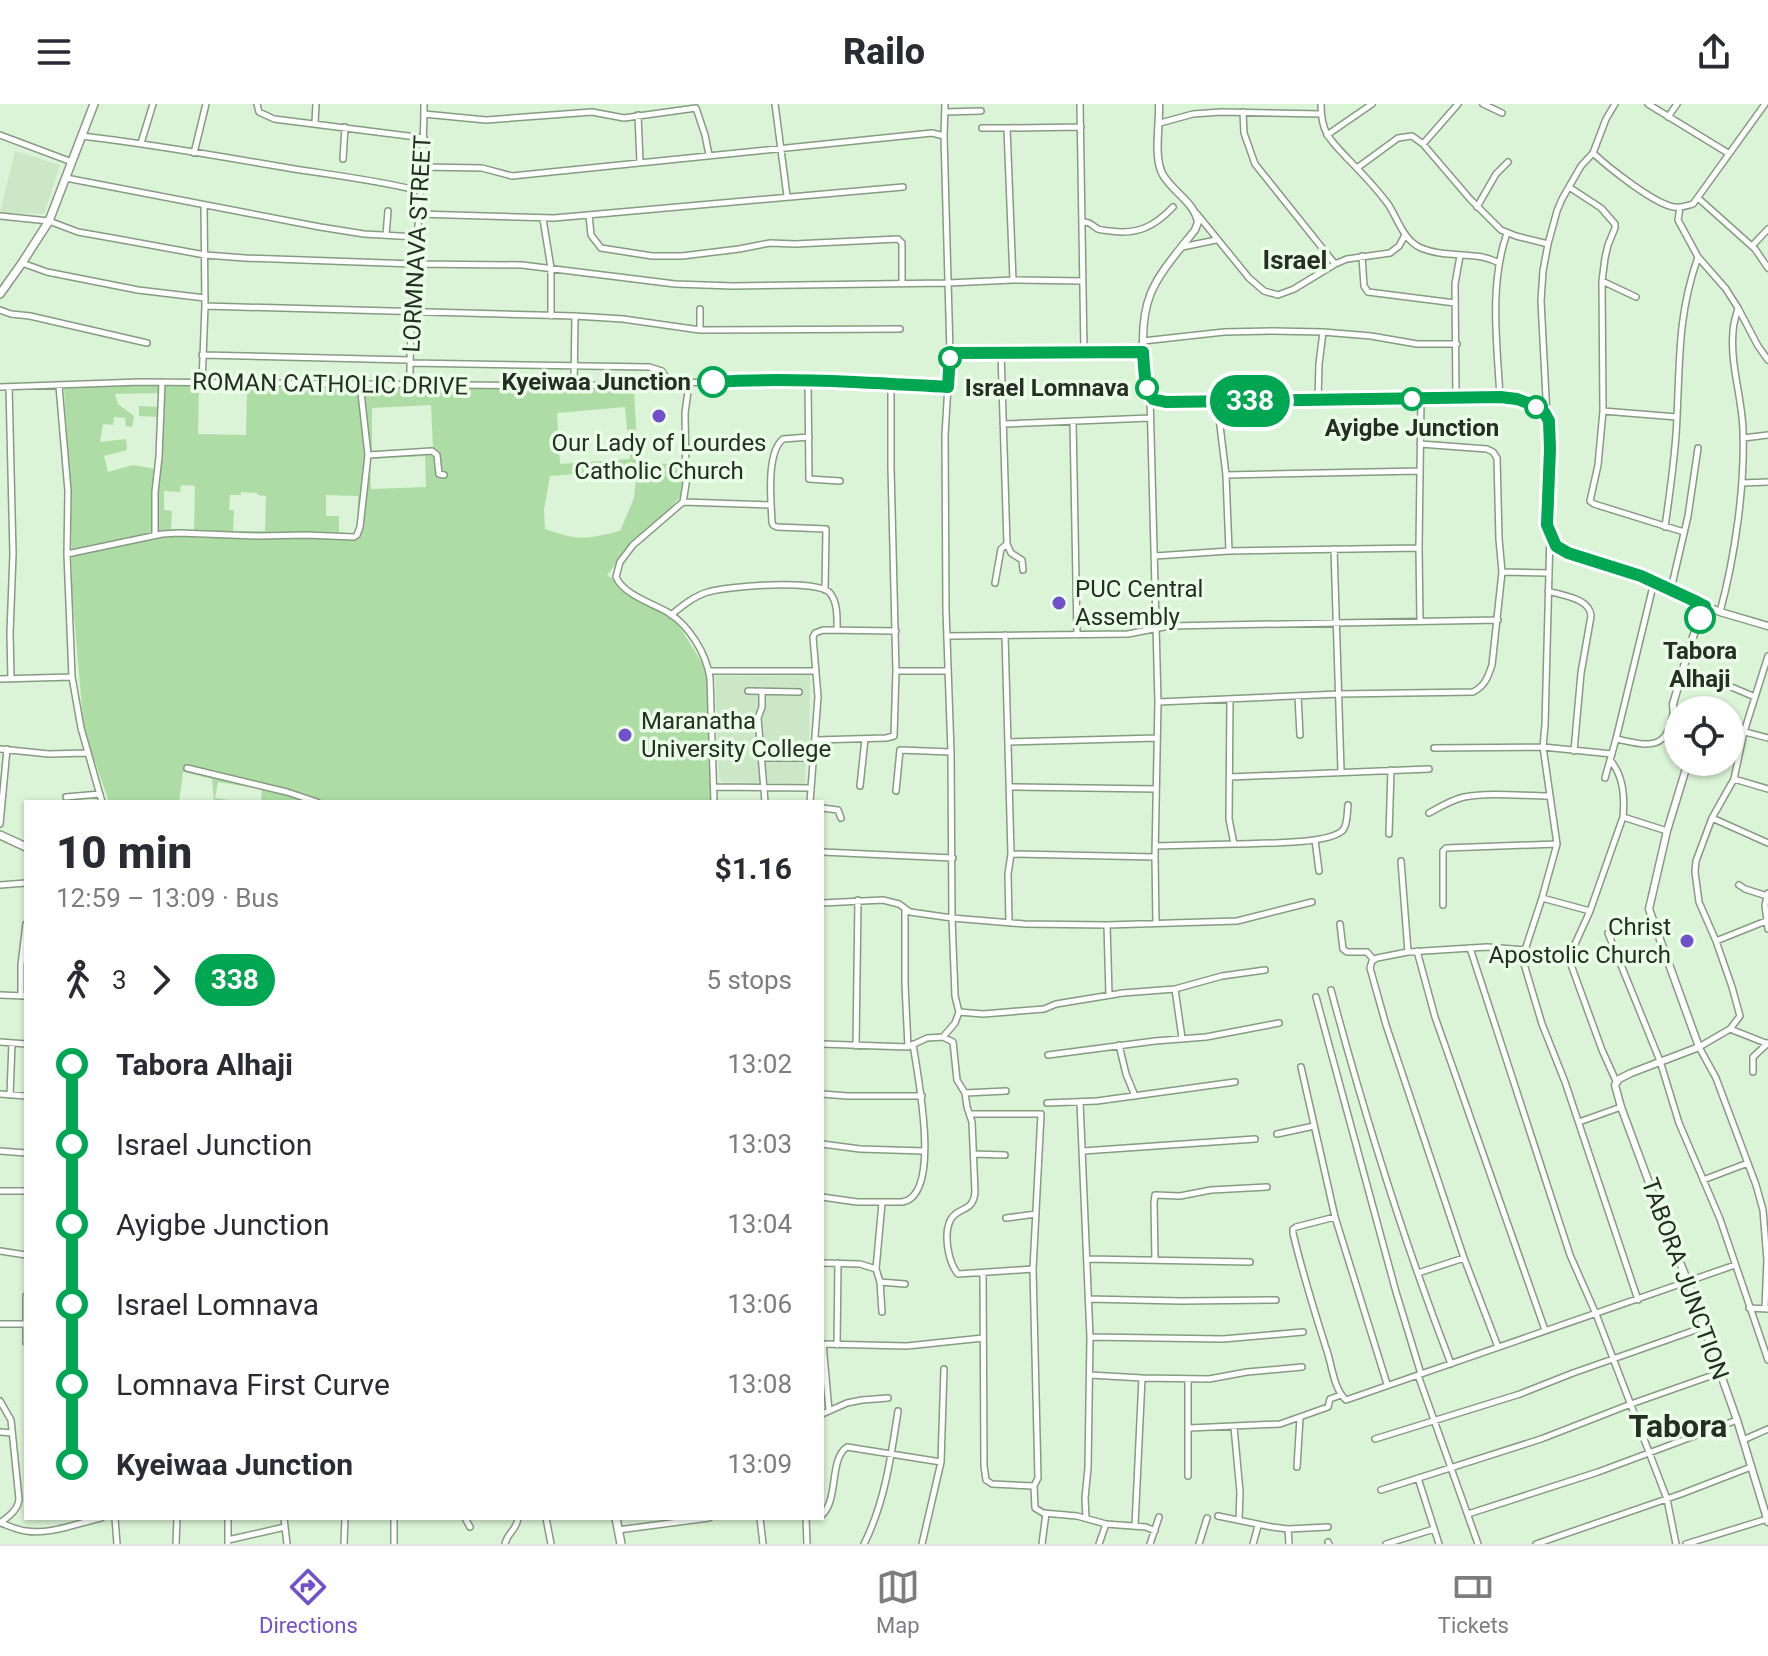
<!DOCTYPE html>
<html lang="en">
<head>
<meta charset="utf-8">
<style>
  body { margin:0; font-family:Roboto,sans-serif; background:#f7f7f7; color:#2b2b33; height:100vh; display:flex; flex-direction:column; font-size:30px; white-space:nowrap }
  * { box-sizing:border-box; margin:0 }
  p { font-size:26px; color:#7c7c81 }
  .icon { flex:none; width:44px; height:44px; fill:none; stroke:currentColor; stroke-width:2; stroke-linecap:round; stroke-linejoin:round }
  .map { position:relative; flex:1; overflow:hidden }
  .details { position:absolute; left:24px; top:696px; width:800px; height:720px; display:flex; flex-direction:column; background:#fff; border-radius:0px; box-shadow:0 2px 6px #0004 }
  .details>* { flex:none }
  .badge { padding:0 16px; border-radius:26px; font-size:28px; line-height:52px }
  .controls { position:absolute; left:1664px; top:592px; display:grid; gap:16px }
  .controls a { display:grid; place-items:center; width:80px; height:80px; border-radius:50%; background:#fff; box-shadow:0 2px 6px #0004; font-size:40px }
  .map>.badge { position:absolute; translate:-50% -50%; box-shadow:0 0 0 4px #fff }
  .legs { display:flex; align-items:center; gap:12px; height:88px; padding:0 32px; font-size:26px }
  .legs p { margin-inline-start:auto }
  .headline { display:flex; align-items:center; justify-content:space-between; height:136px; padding:0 32px }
  h1 { font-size:44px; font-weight:800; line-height:60px }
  ul { padding:0 32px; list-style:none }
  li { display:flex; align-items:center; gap:28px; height:80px; font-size:30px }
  li i { display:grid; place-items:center; width:12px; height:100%; margin:0 10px; background:currentColor }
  li i::after { content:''; width:20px; height:20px; margin:-10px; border:6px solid; border-radius:50%; background:#fff }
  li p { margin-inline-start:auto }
  li:first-child i { background:linear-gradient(#0000 50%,currentColor 0) }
  li:last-child i { background:linear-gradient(currentColor 50%,#0000 0) }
  header { display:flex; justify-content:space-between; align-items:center; height:104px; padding:0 32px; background:#fff; font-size:36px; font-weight:800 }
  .tabs { display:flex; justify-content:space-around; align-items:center; height:112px; border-top:2px solid #e1e1e2; background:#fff; font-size:22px; color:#7c7c81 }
  .tabs a { display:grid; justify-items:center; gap:4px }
  .tabs .active { color:#7051ca }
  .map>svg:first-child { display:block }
  .built { fill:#cbe7c6 }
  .green { fill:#addda5; fill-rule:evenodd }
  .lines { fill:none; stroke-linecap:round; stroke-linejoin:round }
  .minor-casing { stroke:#869c82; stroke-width:8 }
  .tertiary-casing { stroke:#869c82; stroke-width:9 }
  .secondary-casing { stroke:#869c82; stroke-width:10 }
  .minor { stroke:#fff; stroke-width:5 }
  .tertiary { stroke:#fff; stroke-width:6 }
  .secondary { stroke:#fff; stroke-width:7 }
  .line-1-casing { stroke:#fff; stroke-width:18 }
  .line-1 { stroke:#00a651; stroke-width:12 }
  .stop-1-dot { fill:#fff; stroke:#00a651; stroke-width:4 }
  .poi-dot { fill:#7051ca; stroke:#ebffe8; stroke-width:3 }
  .labels { text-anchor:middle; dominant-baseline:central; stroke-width:7; stroke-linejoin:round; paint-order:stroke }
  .street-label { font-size:24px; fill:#262f24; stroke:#ebffe8 }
  .stop-label { font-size:24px; font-weight:bold; fill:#262f24; stroke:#ebffe8; text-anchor:end }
  .poi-label { font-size:24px; fill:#262f24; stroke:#ebffe8; text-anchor:start }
  .neighbourhood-label { font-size:26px; font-weight:bold; fill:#262f24; stroke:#ebffe8 }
  .district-label { font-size:32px; font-weight:bold; fill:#262f24; stroke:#ebffe8 }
</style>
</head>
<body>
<header><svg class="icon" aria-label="menu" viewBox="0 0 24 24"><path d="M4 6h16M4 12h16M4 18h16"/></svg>Railo<svg class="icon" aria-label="share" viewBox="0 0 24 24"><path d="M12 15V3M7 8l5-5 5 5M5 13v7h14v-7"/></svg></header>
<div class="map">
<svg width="1768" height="1440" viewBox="0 0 1768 1440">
  <rect width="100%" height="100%" fill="#dbf3d6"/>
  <path class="built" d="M15,47L60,61L44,110L0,109Z
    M810,571L809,641L806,654L805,680L722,678L719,673L715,572Z"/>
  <path class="green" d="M158,280L239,284L634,286L638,361L682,359V391L657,419L634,438L607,471L676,517L706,565L712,698H261L262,685L218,678L215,694L243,698H214L212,675L183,668L179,698H109L84,627L72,488L71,406L64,283ZM199,285L247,286L246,331L198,330ZM159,289L158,303L139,302V312L158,313L156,365L133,361L108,368L104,352L127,346L126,335L100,338L103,320L113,321L114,313L125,314L126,322L132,323L134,312L118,300L115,290ZM431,301L433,344L372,347V304ZM625,303L630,355L560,360L557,309ZM425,352L426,383L371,385L370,355ZM637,365L634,394L620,427C587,435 578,437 545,425L544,406L550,372ZM181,381L195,382L194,426L171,425L172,407L164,406V387L180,388ZM241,388L257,389L258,391L266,392L265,427H233L234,406H229L230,391H241ZM326,391L358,392L357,429H339V412H326Z"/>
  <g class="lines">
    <g class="minor-casing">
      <path id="minor" d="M257,0L259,8L274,15L424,34
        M775,0L787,92
        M945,0L944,32L950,249L945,331L946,506L951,648L952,814L955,892L959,908L983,910L1044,905L1056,900L1123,889L1175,885L1222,872L1265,866
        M1080,0L1084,248
        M1321,0C1321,10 1322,21 1327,30C1332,39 1340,46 1347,54C1361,68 1376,84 1388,100C1398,115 1403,136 1421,144C1447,155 1475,146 1499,159
        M1483,0L1502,9
        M1648,0L1728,49
        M945,8L981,7
        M1243,8L1244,29L1255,60L1335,160
        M424,10L486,16L592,8L624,14L696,4L705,31L709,51
        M638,11L640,58
        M1668,13L1677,0
        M315,19L316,0
        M1160,19L1193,10L1221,8L1321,10
        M982,24H1007
        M0,31L72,58
        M1327,31L1372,0
        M82,32C151,40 219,52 288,64C332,71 377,76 420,87
        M141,39L153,0
        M1423,40L1458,0
        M194,49L206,0
        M1593,49C1608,63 1654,100 1674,103C1681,104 1686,102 1693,100L1765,0
        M343,55L345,23
        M422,63L482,64L512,72L932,29L944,32
        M1357,64L1398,34L1412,32L1423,40L1470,95L1501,126L1516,132L1548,140
        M66,74L320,123L364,130L417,133
        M1569,83L1601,104L1615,120V124L1608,141L1605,154L1602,177L1603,307L1598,361L1590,397L1594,400L1684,428
        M1698,94L1755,145L1768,164
        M1477,103L1496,70L1508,58
        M1680,103L1678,116L1698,153L1726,185L1738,204L1758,242L1768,256
        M418,110L554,114L903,83
        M1197,110L1249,174L1264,187L1278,191L1294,185L1335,160L1347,155L1390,149L1399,142L1405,131
        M589,111L591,131L601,144L652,152H682L739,145L770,139L795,140L898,135L902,139V180
        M0,112L49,117L78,128L112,134L205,151L245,154L414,160L522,161L675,180L733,182L948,179L1013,176L1083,177
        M543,115L551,164V212
        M1082,118C1091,118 1091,121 1098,125C1100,126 1109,127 1111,127C1138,131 1155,122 1173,103
        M386,131L388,107
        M1752,142L1768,125
        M1182,143L1216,136
        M1362,152L1364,182L1368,188L1455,199
        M22,159L47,168L138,186L205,194
        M1013,176L1007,24L1081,23
        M1602,177L1636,193
        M205,202L575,212L623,215L700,226L900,225
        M700,205V226
        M0,206L11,210L30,212L147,239
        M1143,237L1224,228L1272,227L1323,228L1371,232L1417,240H1457
        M1001,248L1007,440L1011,449L1022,456L1023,466
        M950,249L1143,248
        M202,251L409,256
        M410,259L649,263L662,267L670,280
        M808,278L809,375L840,377
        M202,279L205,202L204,101
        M689,280L685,309L686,380L683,398L633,441L620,458L616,473C624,491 652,499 669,509C690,523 706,549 710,574L714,698
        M410,281C409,187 424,94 424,0
        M59,282L68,387L67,450L72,573L81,624L102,698
        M574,282L575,212
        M0,283L140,278L574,282L744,277L891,280L948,283
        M9,283L13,450L10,529L11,575
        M1150,292L1158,598L1155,753L1156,819
        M1500,293C1497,239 1489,181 1507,129
        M1456,294L1455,180L1460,152
        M1318,296L1319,260L1323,228
        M1217,297L1226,371L1229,447
        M1603,307L1677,313
        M1547,313L1541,197L1543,167L1548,140L1557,107L1562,95L1581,62L1593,49L1606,15L1615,0
        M1073,318L1077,530
        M1003,320L1150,314
        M809,333L783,335C766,349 771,396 772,418L773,421L777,423L826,425L825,486
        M1743,334L1768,331
        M368,351L432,347L437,351L439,370L444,371
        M1226,371L1420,367
        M1742,379L1768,378
        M683,398L771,401
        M1665,423C1670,386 1676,349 1677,312C1680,253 1678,210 1698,153
        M1550,430L1545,621L1543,643L1557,740L1542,794L1525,846L1524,860L1542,920L1565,978L1638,1196
        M155,431V388L159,353L162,278
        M1334,445L1341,667
        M67,450L162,430L179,429L258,432L306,431L354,433L357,431L360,423L368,351L360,280
        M1155,452L1229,447L1419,444
        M1502,468L1548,469
        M995,479L1001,445L1007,440
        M1671,485L1688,412L1698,344
        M1548,487C1563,492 1590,494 1591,512L1581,569L1574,647
        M1720,508C1735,452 1745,383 1743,326C1742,293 1730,261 1733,228C1733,220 1736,212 1738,204
        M671,511C682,502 694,492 708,488C726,482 818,475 830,489C838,499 837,514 837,525
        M1420,517L1419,444L1421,295
        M1005,531L1011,750L1155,753
        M947,532L1128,530L1169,522L1498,516
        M709,567H816
        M896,567H947
        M0,575L72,573
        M1729,582L1755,593
        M748,587L799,588
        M762,588V603L758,614L765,698
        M1298,592L1300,631
        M1230,596L1229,715L1234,740C1256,739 1329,741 1343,726C1348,720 1347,708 1348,701
        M1158,598L1339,590L1473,588C1485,582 1488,573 1492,561L1502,468L1499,435L1497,354L1493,348L1487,345L1420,340
        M725,616L758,614
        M1730,624L1768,634
        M1616,635L1654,478
        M816,636L886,634L894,632L896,567L891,364V280
        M1008,638L1157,634
        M1434,644L1543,643L1612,650
        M0,645L49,650L87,649
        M762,654H814
        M1610,656C1624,672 1625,693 1623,713L1590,807L1570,851V858L1602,946L1616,977
        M187,664L287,688L317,698
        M1230,673L1429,665
        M1605,674L1616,635C1628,637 1651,645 1662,635C1669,630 1670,618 1673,611
        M1734,675L1768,685
        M860,682L865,635
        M714,683L811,684
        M1010,683L1156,685
        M896,687L900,646L951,648
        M66,693L100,690
        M810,698L818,593L813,533L815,529L823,526L896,527
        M822,704L838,706L841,714
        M1429,709C1440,703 1451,696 1464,693C1491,688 1522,692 1550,692
        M1623,713L1667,727
        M1712,714L1768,739
        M0,720L7,645
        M1389,730L1391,666
        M1315,736L1319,767
        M1155,742L1234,740
        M822,748L953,754
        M1401,757L1408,848
        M0,781L26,779
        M1739,781L1745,785L1767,792
        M1768,789L1765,801L1768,825
        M1542,794L1590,807
        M822,799L883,796L899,800L910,808L952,814L1025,820L1107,821L1237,817L1312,798
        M1443,801V747L1446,744L1557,740
        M905,806V880L908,943
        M1009,819L1008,770L1011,750
        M1340,820L1343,845L1347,848H1367L1373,855
        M1107,821L1109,891
        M1608,829L1660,957L1679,1019L1720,1115L1768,1256
        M1716,837L1766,817
        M1470,844L1570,1151L1596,1210L1667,1395L1676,1440
        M1417,847L1435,913L1545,1226
        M1175,885L1182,934
        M1331,886C1365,1013 1404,1138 1451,1260
        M0,891L26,892
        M21,892V861L26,820
        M1316,893L1396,1188L1421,1270
        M1730,925L1768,940
        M943,933L955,919L959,908
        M0,938L26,940
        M822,940L908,943L927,934L943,933L953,938L957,976L965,989L967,1003L972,1018L975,1088C973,1109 959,1102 951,1115C943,1129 948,1158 958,1170L1033,1165
        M1119,941L1126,970L1135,992
        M856,942L858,796
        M1048,951L1155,937L1206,933L1279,919
        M1301,963L1335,1113L1387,1280
        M1753,968V953L1768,939
        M965,989L1006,987
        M0,990L26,992
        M822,990L848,992H922
        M10,991L12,939
        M1080,998L1090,1233L1088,1364L1085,1394L1086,1414
        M1047,999L1097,997L1235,978
        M970,1010H1041L1033,1165L1038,1374L1034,1382L1035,1404L1043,1409L1077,1412L1106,1420L1146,1423L1155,1427
        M1579,1018L1621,1003
        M1277,1030L1314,1022
        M822,1040L860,1045L924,1047
        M0,1047L26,1049
        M1083,1047L1255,1035
        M974,1050L1005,1051
        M1703,1076L1748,1059
        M0,1087H26
        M822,1093L857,1098H902C943,1092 917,969 913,940
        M1335,1113L1296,1123L1293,1125V1129C1302,1168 1314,1206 1326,1244C1332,1260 1333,1284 1346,1296L1735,1161
        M1006,1114L1036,1110
        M0,1147L26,1151
        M1088,1155L1250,1158
        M1155,1156L1154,1099L1155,1091L1180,1092L1211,1086L1267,1083
        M822,1159L860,1160L876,1165L880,1178L905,1180
        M876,1165L882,1099
        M983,1169L984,1362L986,1376L992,1380L1034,1382
        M1418,1169L1464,1154
        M880,1178L882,1208
        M26,1192V1238
        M1088,1195L1181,1197L1276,1196
        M1749,1204L1768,1205
        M1765,1204L1767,1156L1763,1106L1756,1081L1716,974L1699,943L1730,925L1740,912L1732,883L1716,837L1699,798L1695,768L1696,757L1712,714L1734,675L1744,628L1768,552
        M0,1220H25
        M1090,1233L1223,1235L1303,1228
        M822,1240L907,1242L983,1234
        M823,1240L829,1307
        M837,1241L838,1159
        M1498,1243L1464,1154L1386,921L1370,864L1372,857L1377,854L1408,848L1487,843L1525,846
        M1090,1271L1142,1274L1209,1275L1247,1268L1302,1263
        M1418,1271L1478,1440
        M1188,1275V1372
        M0,1297L11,1316L19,1395C18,1406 9,1412 0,1419
        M822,1310L847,1299L862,1296L888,1294
        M1234,1323L1240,1388L1239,1416
        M1189,1324L1280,1320L1328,1303L1330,1295L1341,1291
        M0,1328L12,1329
        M1375,1335L1520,1290L1573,1269L1704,1223
        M1743,1336L1768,1325
        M1297,1363L1300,1314
        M1418,1374L1439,1440
        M1381,1386L1541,1335L1631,1300L1719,1269
        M1468,1410L1598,1368L1737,1316
        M822,1411C839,1395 829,1355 847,1343L941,1358
        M1218,1412L1272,1423L1288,1425L1328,1423
        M115,1414L117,1440
        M284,1414L287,1440
        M465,1414L470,1423
        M546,1414L551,1440
        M760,1414L763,1440
        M806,1414L807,1440
        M1,1419C9,1422 17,1426 26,1427C50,1431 78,1419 101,1414
        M1135,1422L1142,1274
        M1288,1425L1289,1440
        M618,1426L709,1414
        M228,1436L285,1423
        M1328,1438L1329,1440
        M176,1440L177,1414
        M228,1440V1414
        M344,1440L345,1414
        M394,1440V1414
        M505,1440C507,1429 517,1426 518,1414
        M864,1440C885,1398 891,1352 898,1307
        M922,1440L941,1358L944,1265
        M1042,1440L1046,1409
        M1099,1440L1106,1420
        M1150,1440L1159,1413
        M1199,1440L1207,1414
        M1253,1440L1258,1422
        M1386,1440L1434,1425
        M1536,1440L1681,1390L1751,1363
        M1686,1440L1767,1415"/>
    </g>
    <g class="tertiary-casing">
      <path id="tertiary" d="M1159,0C1160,20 1153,54 1163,71C1173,88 1194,98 1198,118L1195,126C1156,175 1138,191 1144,258C1145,271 1145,283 1152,294L1166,298L1500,293C1521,294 1543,300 1550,321L1547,416L1553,436L1562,446L1641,472L1720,508L1768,522
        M1678,617L1674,613L1673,600L1691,538L1705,502
        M1688,658L1667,727L1649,805L1699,943L1631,969L1619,975L1615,981L1621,1003L1661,1111L1688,1178L1737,1316L1768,1418"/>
    </g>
    <g class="secondary-casing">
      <path id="secondary" d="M0,190L22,159L49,117L94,0
        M0,731L26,743
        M616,1414L621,1440"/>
    </g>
    <use href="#minor" class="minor"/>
    <use href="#tertiary" class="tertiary"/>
    <use href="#secondary" class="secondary"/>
  </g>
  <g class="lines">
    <g class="line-1-casing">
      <path id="line-1" d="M713,278C791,273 870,279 948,283L950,249L1143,248C1144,259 1144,288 1153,295C1155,296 1163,297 1166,298L1500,293L1517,295L1533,301L1544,308L1549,317L1550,345L1547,421L1556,442L1568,449L1641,472L1697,498L1705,502L1700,514"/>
    </g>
    <use href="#line-1" class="line-1"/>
  </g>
  <g class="stop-1-dot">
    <circle cx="950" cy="254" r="10"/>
    <circle cx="713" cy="278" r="14"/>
    <circle cx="1147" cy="284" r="10"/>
    <circle cx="1412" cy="295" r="10"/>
    <circle cx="1536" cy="303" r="10"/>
    <circle cx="1700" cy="514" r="14"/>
  </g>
  <g class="poi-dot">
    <circle cx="659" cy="312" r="8"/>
    <circle cx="1059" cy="499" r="8"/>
    <circle cx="625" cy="631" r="8"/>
    <circle cx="1687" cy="837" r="8"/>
  </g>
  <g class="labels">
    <g class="street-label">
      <text transform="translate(417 140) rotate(-87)">LORMNAVA STREET</text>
      <text transform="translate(330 280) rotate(1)">ROMAN CATHOLIC DRIVE</text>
      <text transform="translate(1685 1175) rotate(70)">TABORA JUNCTION</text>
    </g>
    <g class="stop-label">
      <text x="691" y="278">Kyeiwaa Junction</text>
      <text x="1129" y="284">Israel Lomnava</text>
      <text x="1412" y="324" text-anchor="middle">Ayigbe Junction</text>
      <text x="1700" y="547" text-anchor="middle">Tabora<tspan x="1700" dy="28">Alhaji</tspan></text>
    </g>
    <g class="poi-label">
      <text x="659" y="339" text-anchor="middle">Our Lady of Lourdes<tspan x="659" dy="28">Catholic Church</tspan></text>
      <text x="1075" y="485">PUC Central<tspan x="1075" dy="28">Assembly</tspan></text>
      <text x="641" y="617">Maranatha<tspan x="641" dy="28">University College</tspan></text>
      <text x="1671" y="823" text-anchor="end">Christ<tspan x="1671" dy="28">Apostolic Church</tspan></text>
    </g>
    <g class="neighbourhood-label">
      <text x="1295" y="156">Israel</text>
    </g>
    <g class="district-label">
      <text x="1678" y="1322">Tabora</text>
    </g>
  </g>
</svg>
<div class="controls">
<a><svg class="icon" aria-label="locate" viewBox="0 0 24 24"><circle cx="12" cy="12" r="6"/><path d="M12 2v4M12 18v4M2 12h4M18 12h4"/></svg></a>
</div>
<b class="badge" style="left:1250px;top:297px;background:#00a651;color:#fff">338</b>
<section class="details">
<div class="headline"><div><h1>10 min</h1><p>12:59 – 13:09 · Bus</p></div><b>$1.16</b></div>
<div class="legs"><svg class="icon" aria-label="walk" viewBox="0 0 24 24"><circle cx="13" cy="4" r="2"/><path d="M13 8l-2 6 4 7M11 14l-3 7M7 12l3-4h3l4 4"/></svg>3<svg class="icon" aria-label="forward" viewBox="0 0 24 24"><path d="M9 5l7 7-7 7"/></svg><b class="badge" style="background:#00a651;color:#fff">338</b><p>5 stops</p></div>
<ul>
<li><i style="color:#00a651"></i><b>Tabora Alhaji</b><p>13:02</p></li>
<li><i style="color:#00a651"></i><span>Israel Junction</span><p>13:03</p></li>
<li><i style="color:#00a651"></i><span>Ayigbe Junction</span><p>13:04</p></li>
<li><i style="color:#00a651"></i><span>Israel Lomnava</span><p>13:06</p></li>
<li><i style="color:#00a651"></i><span>Lomnava First Curve</span><p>13:08</p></li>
<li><i style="color:#00a651"></i><b>Kyeiwaa Junction</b><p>13:09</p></li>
</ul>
</section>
</div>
<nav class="tabs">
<a class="active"><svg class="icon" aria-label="directions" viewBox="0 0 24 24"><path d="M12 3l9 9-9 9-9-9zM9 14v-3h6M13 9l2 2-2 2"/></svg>Directions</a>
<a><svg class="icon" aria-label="map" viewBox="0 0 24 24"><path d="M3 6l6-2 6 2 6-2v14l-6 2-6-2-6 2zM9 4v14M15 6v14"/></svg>Map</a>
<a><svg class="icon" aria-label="tickets" viewBox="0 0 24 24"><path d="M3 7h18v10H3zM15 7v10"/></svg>Tickets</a>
</nav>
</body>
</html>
